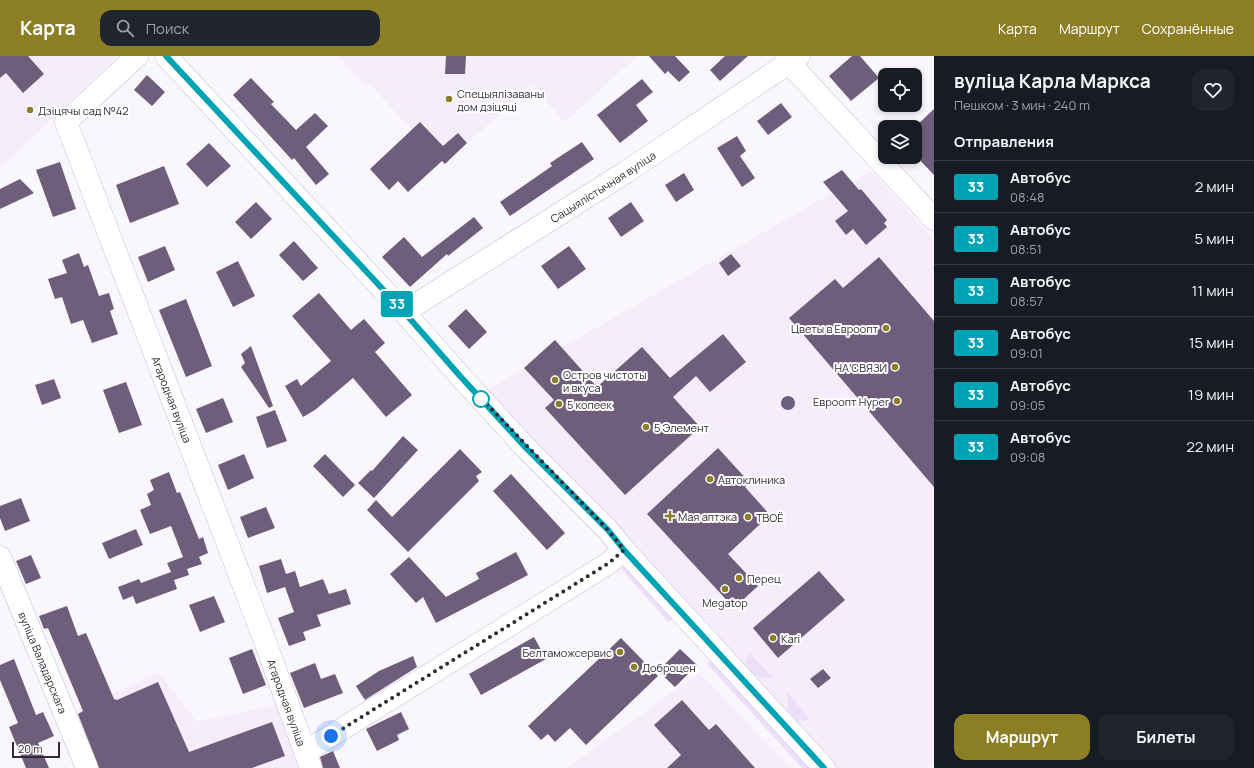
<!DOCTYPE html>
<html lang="ru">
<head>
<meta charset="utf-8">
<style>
  body { margin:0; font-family:Manrope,sans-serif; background:#20242c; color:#f1f3f6; height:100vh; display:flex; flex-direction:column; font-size:15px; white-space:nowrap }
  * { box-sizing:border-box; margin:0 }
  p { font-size:13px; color:#9ea1a6 }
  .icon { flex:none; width:22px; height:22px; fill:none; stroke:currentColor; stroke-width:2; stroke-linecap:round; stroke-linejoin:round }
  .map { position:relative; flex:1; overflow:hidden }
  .drawer { display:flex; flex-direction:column; background:#171b24; width:320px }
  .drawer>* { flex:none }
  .badge { padding:0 8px; border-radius:3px; font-size:14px; line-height:26px }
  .buttons { position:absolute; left:878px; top:12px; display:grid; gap:8px }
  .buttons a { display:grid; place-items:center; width:44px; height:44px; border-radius:8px; background:#171b24; box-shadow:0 2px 6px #0003; font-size:20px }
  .scale { position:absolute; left:12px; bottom:10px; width:48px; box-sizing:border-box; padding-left:4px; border:2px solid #322b37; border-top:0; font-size:11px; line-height:14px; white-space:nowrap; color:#322b37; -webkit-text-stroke:3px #fff; paint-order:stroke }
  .you { position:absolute; width:20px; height:20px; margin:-10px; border:3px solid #fff; border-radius:50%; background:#1a73e8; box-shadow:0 0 0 6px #1a73e833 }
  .map>.badge { position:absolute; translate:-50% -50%; box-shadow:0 0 0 2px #fff }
  h2 { padding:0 20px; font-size:15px; line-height:36px }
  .round { display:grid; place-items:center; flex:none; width:42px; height:42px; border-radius:12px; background:#20242c }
  .head { display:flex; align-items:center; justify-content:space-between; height:68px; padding:0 20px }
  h1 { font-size:19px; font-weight:700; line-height:30px }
  .cta { display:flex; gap:8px; margin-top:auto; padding:8px 20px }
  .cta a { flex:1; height:46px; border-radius:12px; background:#8c7e25; color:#fff; font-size:16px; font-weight:700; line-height:46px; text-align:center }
  .cta a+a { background:#20242c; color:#f1f3f6 }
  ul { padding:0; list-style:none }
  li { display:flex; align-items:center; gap:12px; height:52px; padding:0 20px; border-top:1px solid #363941 }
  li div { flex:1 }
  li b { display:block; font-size:15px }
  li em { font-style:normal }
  li .badge { min-width:44px; font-weight:700; text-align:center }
  header { display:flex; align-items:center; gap:24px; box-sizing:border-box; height:56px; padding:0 20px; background:#8c7e25; color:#fff }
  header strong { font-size:19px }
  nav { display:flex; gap:22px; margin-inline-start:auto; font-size:14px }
  .search { width:280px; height:36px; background:#20242c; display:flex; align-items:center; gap:10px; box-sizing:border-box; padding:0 14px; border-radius:12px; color:#9ea1a6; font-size:15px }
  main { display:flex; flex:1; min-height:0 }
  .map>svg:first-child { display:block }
  .built { fill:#f5ecfc }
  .green { fill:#eedff9 }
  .building { fill:#6f5e7b }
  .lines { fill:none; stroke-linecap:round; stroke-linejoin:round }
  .minor-casing { stroke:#cbb9d9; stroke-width:23 }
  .major-casing { stroke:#cbb9d9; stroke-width:23 }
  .minor { stroke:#fff; stroke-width:22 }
  .major { stroke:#fff; stroke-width:22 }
  .line-casing { stroke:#fff; stroke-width:9 }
  .line { stroke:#00a3b4; stroke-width:6 }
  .walk { stroke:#322b37; stroke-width:4; stroke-dasharray:0 7.2 }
  .poi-dot { fill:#8c7e25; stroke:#fff; stroke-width:1.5 }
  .stop-dot { fill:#fff; stroke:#00a3b4; stroke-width:2 }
  .labels { text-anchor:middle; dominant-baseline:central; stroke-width:4; stroke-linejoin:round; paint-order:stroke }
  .poi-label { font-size:11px; fill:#322b37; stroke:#fff; text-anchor:start }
  .street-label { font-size:11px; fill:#322b37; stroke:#fff }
</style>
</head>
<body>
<header>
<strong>Карта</strong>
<div class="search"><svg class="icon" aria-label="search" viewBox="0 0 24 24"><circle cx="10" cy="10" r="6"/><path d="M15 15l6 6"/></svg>Поиск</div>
<nav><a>Карта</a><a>Маршрут</a><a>Сохранённые</a></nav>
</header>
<main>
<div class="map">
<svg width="934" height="712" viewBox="0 0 934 712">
  <rect width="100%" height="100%" fill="#faf6fd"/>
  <path class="built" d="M0,0H117L0,112Z
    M338,0H637L565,66L531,29L445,108L369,28L364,29Z
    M871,115L934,184V707L926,712H832L482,337Z
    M159,617L197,666L278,649L302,712H93L70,656Z
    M699,617L791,712H567Z"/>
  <path class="green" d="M618,509L625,512L633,517L673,563L668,566Z
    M749,596L773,621C762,623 751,619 745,609Z
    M710,605L714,606L809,712H802L710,611L707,607Z
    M787,636L809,662L805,665L796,664L788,654Z"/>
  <path class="building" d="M0,0H28L44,18L23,37L6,17L0,22Z
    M446,0H466L465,18H445Z
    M649,0H675L690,16L679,26L668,15L665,18Z
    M725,0H748L720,25L710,14Z
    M852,0H860L879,22L851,45L829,20Z
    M147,19L165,36L152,50L134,34Z
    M251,22L274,46L271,48L296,74L315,57L328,70L306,91L329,118L316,129L294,102L292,104L233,39Z
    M642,23L653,36L636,49L648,65L620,87L597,59Z
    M781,47L792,61L768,79L757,65Z
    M934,53V119L915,99V71Z
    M420,66L443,90L458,77L467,87L445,108L442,105L408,136L398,125L389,134L370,113Z
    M737,80L746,95L740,100L755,122L742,131L717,92Z
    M582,86L594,103L510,160L500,146L552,110L550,107Z
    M209,87L231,110L207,131L186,108Z
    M60,106L76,153L53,161L36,114Z
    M164,110L179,148L130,167L116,129Z
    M842,114L859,134L861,133L887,164L884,167L887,171L866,189L853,173L846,179L835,165L848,155L823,126Z
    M684,117L694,134L676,146L665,129Z
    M20,123L34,137L0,153V133Z
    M256,146L272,163L251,183L235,166Z
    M631,146L644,165L621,181L608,162Z
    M474,161L483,172L448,200L447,198L410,231L382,201L404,181L422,201Z
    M294,185L318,212L303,225L279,199Z
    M165,190L175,214L148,226L138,201Z
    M569,190L586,213L558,233L541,210Z
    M79,197L84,211L88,209L99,240L109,237L114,253L110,255L118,278L92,287L83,264L71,268L62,241L55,243L48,223L67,217L62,204Z
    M731,198L741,210L728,220L719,207Z
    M879,201L934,265V431L789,262L835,223L843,232Z
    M238,205L255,240L233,251L216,216Z
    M319,237L351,274L364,263L385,287L375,296L412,339L386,361L353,322L315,354L303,361L285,330L297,323L301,330L331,305L292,260Z
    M186,243L212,310L186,321L159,254Z
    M466,253L487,276L469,293L448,270Z
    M723,278L746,306L710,336L696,320L673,341L700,371L625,439L545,352L554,344L524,312L555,284L597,331L642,291L670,322Z
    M251,290L273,350L269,352L241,311L245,307L241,298Z
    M54,323L61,342L42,349L35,329Z
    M126,326L142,369L119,377L103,334Z
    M781 347a7 7 0 1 1 14 0a7 7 0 1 1-14 0Z
    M223,342L233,366L206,377L196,353Z
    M275,354L287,385L267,392L256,361Z
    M403,380L418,394L374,442L358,427L371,414L372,415Z
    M718,392L750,427L745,431L770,459L728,498L758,530L734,552L647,458Z
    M460,393L482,416L476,420L479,425L408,496L367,454L376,444L392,461Z
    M244,398L254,422L228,434L218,409Z
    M325,398L355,429L343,441L313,410Z
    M169,416L177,437L180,436L199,483L203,481L208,497L199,501L202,508L187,513L189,519L174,524L177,533L136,548L133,540L123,544L118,531L139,523L141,527L171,516L167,507L183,501L171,470L150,478L140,454L151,449L147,438L154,434L150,424Z
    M511,418L565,477L547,494L493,435Z
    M21,442L30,465L5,475L0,462V450Z
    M266,451L275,472L248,482L240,461Z
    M136,473L143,489L109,503L102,487Z
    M516,496L528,519L436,567L423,541L416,547L390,518L409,501L446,541L479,523L476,517Z
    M31,499L41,522L26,528L16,505Z
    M281,503L286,518L295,515L300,531L323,523L329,538L346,533L351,548L317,559L321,570L303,576L306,584L289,590L278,562L294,556L285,531L267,537L259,510Z
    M819,515L845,544L778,602L753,572Z
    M214,540L225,566L200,576L189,549Z
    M67,550L78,580L86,577L114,643L117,644L158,626L189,696L272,666L285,700L252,712H99L78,658L83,655L48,572L44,573L39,560Z
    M534,581L546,603L481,639L469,618Z
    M621,582L658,620L586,689L570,672L555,686L548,678L541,684L528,670Z
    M252,593L266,629L243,638L229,602Z
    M680,593L697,609L675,631L658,615Z
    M413,600L417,611L365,644L356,630L379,615Z
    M14,603L36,659L43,656L54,680L38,687L49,712H26L9,671L18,667L0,624V609Z
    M315,607L321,623L335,618L343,637L304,652L290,617Z
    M823,613L831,622L818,632L810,623Z
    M682,644L709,674L716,668L755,712H667L681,699L654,669Z
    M401,656L409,673L397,679L399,684L377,695L366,673Z
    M333,695L340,712H323L320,701Z"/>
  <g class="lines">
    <g class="minor-casing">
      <g id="minor">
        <path id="s1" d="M137,0L66,66L263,580L311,712"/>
        <path id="s2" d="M404,256L626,116L799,0"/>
        <path id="s3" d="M0,501L87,712"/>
        <path d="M305,696L609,507L624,494"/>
      </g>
    </g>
    <g class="major-casing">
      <path id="major" d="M166,0L404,256L460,320L526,392L608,474L624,494L824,712
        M786,0L789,7L934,163"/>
    </g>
    <use href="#minor" class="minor"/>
    <use href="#major" class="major"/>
  </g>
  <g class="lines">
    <g class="line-casing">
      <path id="line" d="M166,0L404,256L460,320L526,392L608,474L624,494L824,712"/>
    </g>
    <use href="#line" class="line"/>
    <path class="walk" d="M331,680L609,507L624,494L608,474L479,340L481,343"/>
  </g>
  <g class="poi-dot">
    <circle cx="449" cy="43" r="4"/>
    <circle cx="30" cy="54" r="4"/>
    <circle cx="886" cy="272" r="4"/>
    <circle cx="895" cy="311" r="4"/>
    <circle cx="555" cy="324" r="4"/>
    <circle cx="897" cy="345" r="4"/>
    <circle cx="559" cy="348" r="4"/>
    <circle cx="646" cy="371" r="4"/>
    <circle cx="710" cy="423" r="4"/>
    <path d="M668 454h4v4h4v4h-4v4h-4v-4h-4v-4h4z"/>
    <circle cx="748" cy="461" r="4"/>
    <circle cx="739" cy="522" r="4"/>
    <circle cx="725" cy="533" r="4"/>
    <circle cx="773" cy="582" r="4"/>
    <circle cx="620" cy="596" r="4"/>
    <circle cx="634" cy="611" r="4"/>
  </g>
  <circle class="stop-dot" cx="481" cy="343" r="8"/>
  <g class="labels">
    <g class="poi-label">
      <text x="457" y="37">Спецыялізаваны<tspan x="457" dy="13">дом дзіцяці</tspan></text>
      <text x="38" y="54">Дзіцячы сад №42</text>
      <text x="878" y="272" text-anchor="end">Цветы в Евроопт</text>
      <text x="887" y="311" text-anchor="end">НАʼСВЯЗИ</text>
      <text x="563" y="318">Остров чистоты<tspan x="563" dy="13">и вкуса</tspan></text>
      <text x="889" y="345" text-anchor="end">Евроопт Hyper</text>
      <text x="567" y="348">5 копеек</text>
      <text x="654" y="371">5 Элемент</text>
      <text x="718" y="423">Автоклиника</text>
      <text x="678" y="460">Мая аптэка</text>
      <text x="756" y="461">ТВОЁ</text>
      <text x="747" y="522">Перец</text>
      <text x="725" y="546" text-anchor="middle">Megatop</text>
      <text x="781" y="582">Kari</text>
      <text x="612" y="596" text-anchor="end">Белтаможсервис</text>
      <text x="642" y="611">Доброцен</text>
    </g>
    <g class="street-label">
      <text stroke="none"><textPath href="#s2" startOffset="235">Сацыялістычная вуліца</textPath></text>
      <text stroke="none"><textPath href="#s1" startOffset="394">Агародная вуліца</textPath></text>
      <text stroke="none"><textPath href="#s3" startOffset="114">вуліца Валадарскага</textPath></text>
      <text stroke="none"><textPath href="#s1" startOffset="718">Агародная вуліца</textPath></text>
    </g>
  </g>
</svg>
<div class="buttons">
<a><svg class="icon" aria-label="locate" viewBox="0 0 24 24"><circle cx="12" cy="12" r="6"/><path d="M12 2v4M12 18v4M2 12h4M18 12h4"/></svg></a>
<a><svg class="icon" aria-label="layers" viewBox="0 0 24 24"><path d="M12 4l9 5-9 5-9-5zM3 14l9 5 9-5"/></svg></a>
</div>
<div class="scale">20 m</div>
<div class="you" style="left:331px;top:680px"></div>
<b class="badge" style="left:397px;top:248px;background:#00a3b4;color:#fff">33</b>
</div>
<section class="drawer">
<div class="head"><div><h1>вуліца Карла Маркса</h1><p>Пешком · 3 мин · 240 m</p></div><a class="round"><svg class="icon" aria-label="heart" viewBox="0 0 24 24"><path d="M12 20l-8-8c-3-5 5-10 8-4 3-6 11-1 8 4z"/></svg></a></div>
<h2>Отправления</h2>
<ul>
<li><span class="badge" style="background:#00a3b4;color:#fff">33</span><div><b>Автобус</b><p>08:48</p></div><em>2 мин</em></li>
<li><span class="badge" style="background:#00a3b4;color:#fff">33</span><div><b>Автобус</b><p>08:51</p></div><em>5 мин</em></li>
<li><span class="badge" style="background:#00a3b4;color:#fff">33</span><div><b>Автобус</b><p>08:57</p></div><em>11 мин</em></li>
<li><span class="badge" style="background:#00a3b4;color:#fff">33</span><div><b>Автобус</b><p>09:01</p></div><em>15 мин</em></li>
<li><span class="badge" style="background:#00a3b4;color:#fff">33</span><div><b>Автобус</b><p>09:05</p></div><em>19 мин</em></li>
<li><span class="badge" style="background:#00a3b4;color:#fff">33</span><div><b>Автобус</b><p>09:08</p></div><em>22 мин</em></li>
</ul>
<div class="cta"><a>Маршрут</a><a>Билеты</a></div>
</section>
</main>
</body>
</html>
